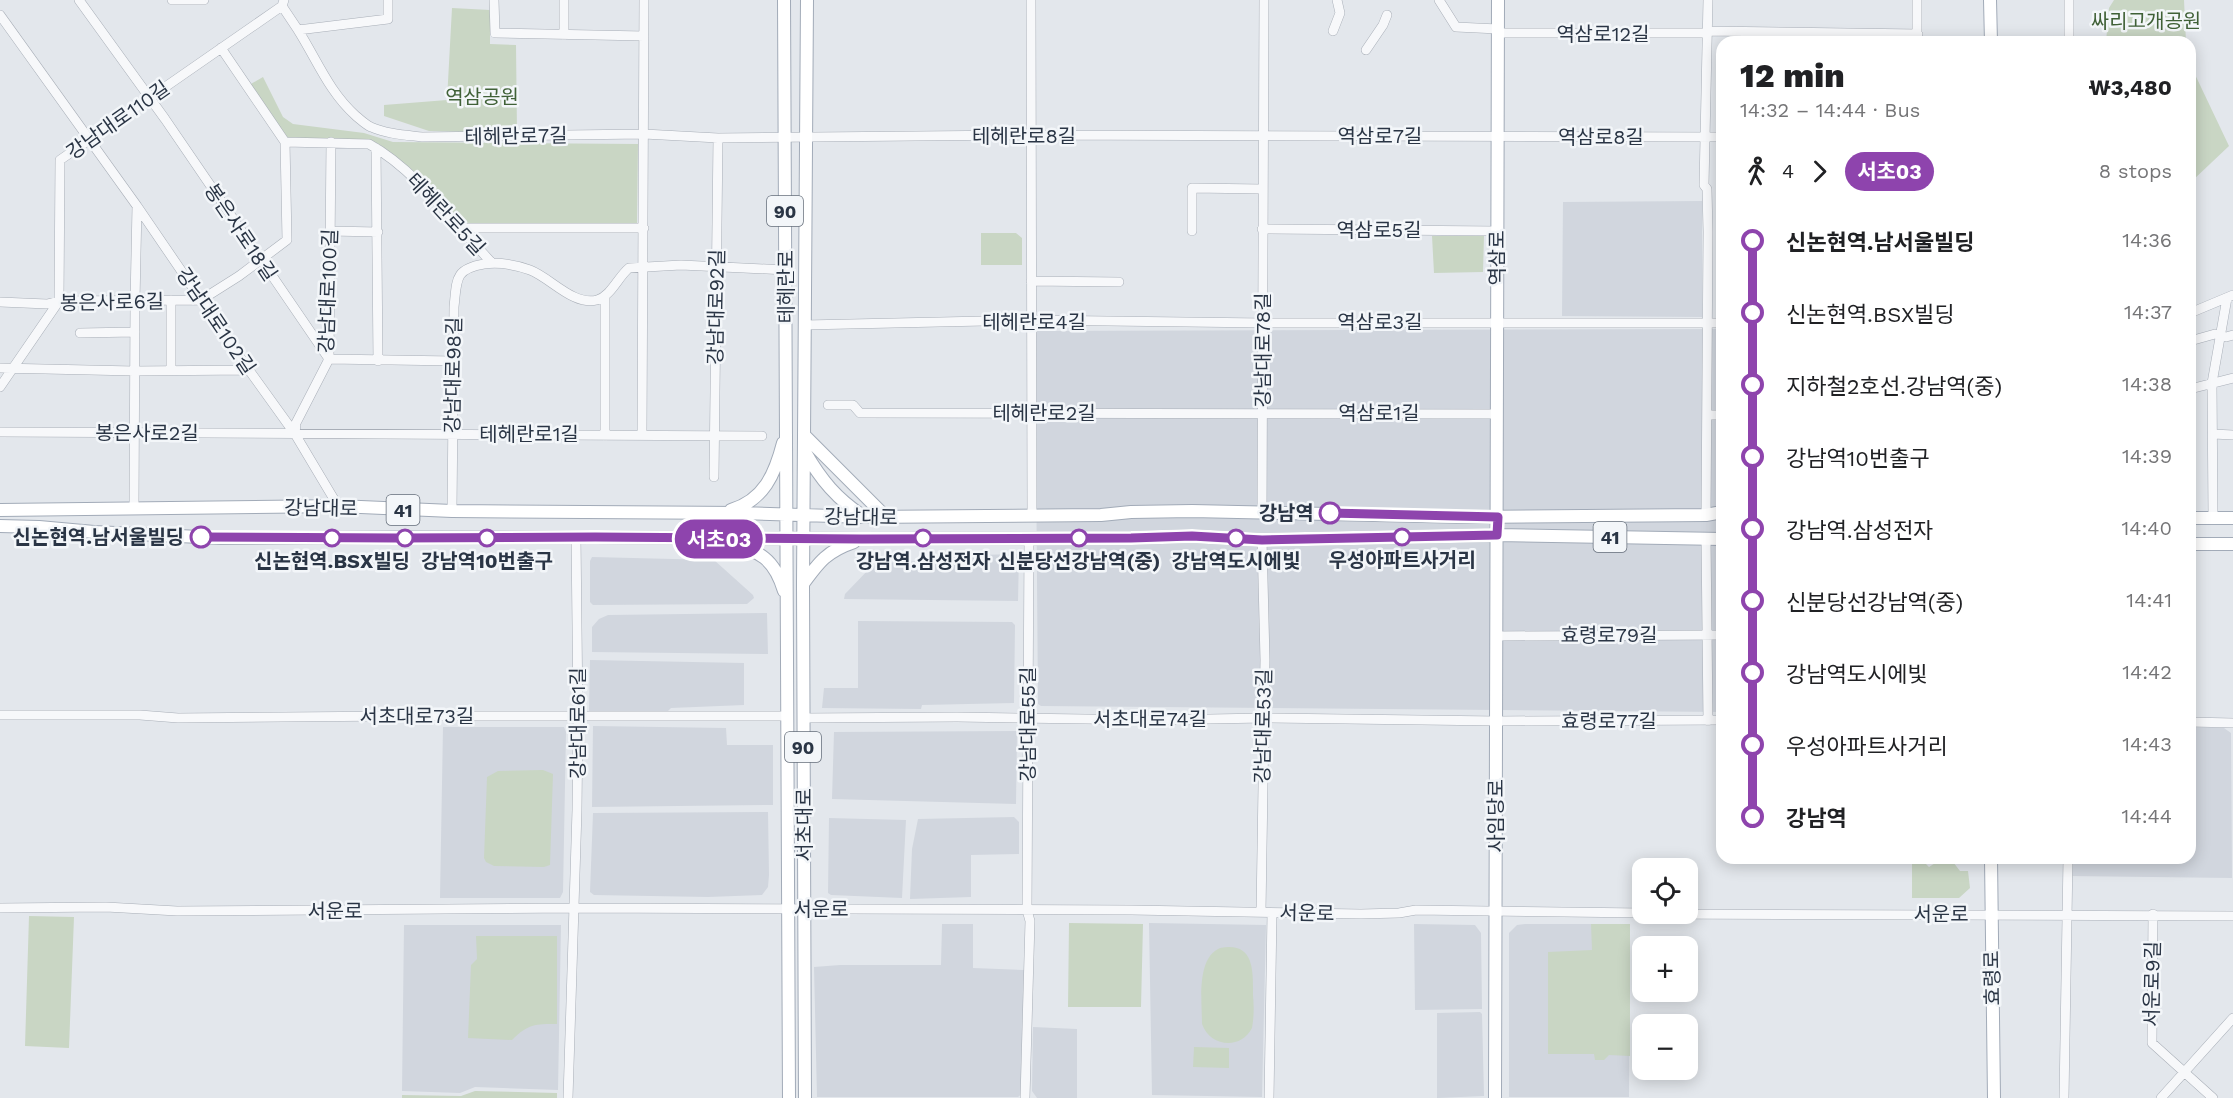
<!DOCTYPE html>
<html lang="en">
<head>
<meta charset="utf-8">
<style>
  body { margin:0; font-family:"Work Sans","Noto Sans KR",sans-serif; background:#f2f2f2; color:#202124; height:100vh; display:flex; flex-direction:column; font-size:22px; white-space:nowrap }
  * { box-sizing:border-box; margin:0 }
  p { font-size:20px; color:#757577 }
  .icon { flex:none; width:33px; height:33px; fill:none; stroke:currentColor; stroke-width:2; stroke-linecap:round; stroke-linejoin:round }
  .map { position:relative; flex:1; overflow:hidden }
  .sheet { position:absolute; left:1716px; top:36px; width:480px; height:828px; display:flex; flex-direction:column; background:#fff; border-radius:18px; box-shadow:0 3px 15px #0003 }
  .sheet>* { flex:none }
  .badge { padding:0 12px; border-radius:20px; font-size:21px; line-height:39px }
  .buttons { position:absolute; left:1632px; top:858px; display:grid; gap:12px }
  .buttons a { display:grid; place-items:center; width:66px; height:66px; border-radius:12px; background:#fff; box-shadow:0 3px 15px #0003; font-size:30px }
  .map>.badge { position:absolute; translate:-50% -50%; box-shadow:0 0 0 3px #fff }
  .legs { display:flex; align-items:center; gap:9px; height:66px; padding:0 24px; font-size:20px }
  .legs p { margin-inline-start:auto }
  .overview { display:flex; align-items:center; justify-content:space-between; height:102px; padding:0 24px }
  h1 { font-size:33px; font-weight:800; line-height:45px }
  ul { padding:0 24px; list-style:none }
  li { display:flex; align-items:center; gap:21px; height:72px; font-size:22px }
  li i { display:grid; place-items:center; width:9px; height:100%; margin:0 8px; background:currentColor }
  li i::after { content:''; width:15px; height:15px; margin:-8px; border:4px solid; border-radius:50%; background:#fff }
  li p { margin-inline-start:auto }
  li:first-child i { background:linear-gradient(#0000 50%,currentColor 0) }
  li:last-child i { background:linear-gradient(currentColor 50%,#0000 0) }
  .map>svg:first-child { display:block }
  .built { fill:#d1d6de }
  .green { fill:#c9d6c4 }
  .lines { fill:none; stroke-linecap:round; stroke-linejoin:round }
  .minor-casing { stroke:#a8aeb7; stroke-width:10 }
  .major-casing { stroke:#a2abb8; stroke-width:14 }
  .minor { stroke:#f7f8fa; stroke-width:9 }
  .major { stroke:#fff; stroke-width:12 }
  .line-1-casing { stroke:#fff; stroke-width:14 }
  .line-1 { stroke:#8e44ad; stroke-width:9 }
  .stop-1-dot { fill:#fff; stroke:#8e44ad; stroke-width:3 }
  .labels { text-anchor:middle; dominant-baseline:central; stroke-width:5; stroke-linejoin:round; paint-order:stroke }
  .shield { fill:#f3f6f9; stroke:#666f7b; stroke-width:1.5 }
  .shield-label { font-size:18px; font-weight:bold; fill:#2a3545 }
  .park-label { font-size:20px; fill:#406137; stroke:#f3f6f9 }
  .street-label { font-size:20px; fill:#2a3545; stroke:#f3f6f9 }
  .stop-label { font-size:20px; font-weight:bold; fill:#2a3545; stroke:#f3f6f9 }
</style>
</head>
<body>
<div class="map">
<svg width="2233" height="1098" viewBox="0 0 2233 1098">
  <rect width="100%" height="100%" fill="#e3e7ec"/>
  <path class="built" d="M1702,201V317L1562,316L1563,202Z
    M1722,329V712L1041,706L1038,704L1035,331Z
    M1019,554L1018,601L844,599L845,594L870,568L879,563L925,561L937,556Z
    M592,557L714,560L753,595L754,598L747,604L593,605L590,602V561Z
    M767,613L768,654L592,652V627L599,619L608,615Z
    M858,621L1012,622L1015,625L1014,703L922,705L921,709L822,708L824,688H858Z
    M590,660L744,663V705L671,708L667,712L589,711Z
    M593,726L726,728L727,745H773V805L592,807Z
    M443,727H564L566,732L563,892L560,898H440Z
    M2190,727L2224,728L2231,733L2232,878L2072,876L2071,858H2190Z
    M1017,731L1016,804L832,799L834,732Z
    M768,812L769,875L768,887L762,895L708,897L594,895L590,892L593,813Z
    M1014,817L1019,822V854L971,855V897L910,899L912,849L918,819Z
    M829,818L906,820L902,898L831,895L828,893Z
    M1149,923L1266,925L1262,1097L1152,1095Z
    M942,924H973V968L1024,970L1023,1093L1018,1097H817L814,967L840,965H941Z
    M1414,924L1475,925L1481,933L1482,1009L1415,1010Z
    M1525,924H1630L1629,1097H1509V933L1517,925Z
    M404,925H561L558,1090L475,1087L460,1093L402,1091Z
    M1480,1012L1482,1014L1484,1096L1437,1098V1013Z
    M1033,1027L1077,1029V1098H1037L1032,1091Z"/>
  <path class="green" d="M2114,0H2184L2186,42H2106L2109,8Z
    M452,8L490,10V44L516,45L517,133L429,131L384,116V105L447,100Z
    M2190,64L2229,146L2192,181L2190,204Z
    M263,77L283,117L293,124L364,133L393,142L638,144L637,223H458L370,140L286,139L249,85Z
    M981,233H1016L1022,238V265H981Z
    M1432,236H1484L1483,272L1434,273Z
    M543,770L553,774L550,865L544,867L494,866L486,862L484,858L487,777L498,771Z
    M1912,858H1920L1929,867L1943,858H1950L1960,871H1968L1970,888L1959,898H1912Z
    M29,916L74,917L69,1048L25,1046Z
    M1069,923L1143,924L1141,1007H1068Z
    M1591,924H1630V1056L1609,1055L1604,1060H1595L1594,1054H1548V952L1592,950Z
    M476,936H557V1024C535,1024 528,1024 512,1040L468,1038L471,965L477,959Z
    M1220,948C1255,941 1253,972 1253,995C1254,1006 1254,1017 1252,1028C1241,1050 1210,1047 1202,1024C1202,1002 1196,958 1220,948Z
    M1194,1047L1229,1048V1068L1193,1067Z
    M475,1091L557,1093V1098H402V1095L461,1096Z"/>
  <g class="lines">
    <g class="minor-casing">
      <path id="minor" d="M79,0L165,119L329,359L454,361
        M172,0H204
        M494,0L495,33L644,36
        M564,0V35
        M1031,0L1032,516
        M1439,0L1456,27L1498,29
        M1917,0V42
        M2069,0V42
        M282,6L298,30L388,19V0
        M0,15L137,206L249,370L295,434L338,506
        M298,30C317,60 329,92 356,116C361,120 366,125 371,127C387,134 405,135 422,137L644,134L718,138L1031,135L1722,137
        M1333,31L1340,13L1337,0
        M1708,31L1918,34
        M1498,33H1708
        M221,48L285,142
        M1366,50L1383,25L1387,15
        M285,142L369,144C415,169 456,225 492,263
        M376,148L378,361
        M459,228H644
        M1262,229L1497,231
        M330,231L378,232
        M1192,231V188L1262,189
        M1031,281L1119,282
        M605,297V436
        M171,300V370
        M0,302L47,304L59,301L201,300L239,276L287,240L285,142
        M2190,313L2233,295
        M805,325L1030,320L1264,323H1722
        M80,333L135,332
        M2190,341L2215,334L2226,337L2233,335
        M0,368L134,371L249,370
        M0,387L59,301L60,160L282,6L284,0
        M2190,389L2233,378
        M828,405H853L860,413L1496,414
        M1707,415H1722
        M0,432L762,436
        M295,434L296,423L329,359L331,142
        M2213,434L2233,435
        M642,435L644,0
        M714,477L718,138
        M134,508L135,302L137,206
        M452,511L454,307C457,280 454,269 484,264C499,262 516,265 530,270C551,278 573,306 597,300C611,296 618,277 629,268L681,265L786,270
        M1262,511L1264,0
        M1706,515L1708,232L1707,189L1704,185L1708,0
        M2213,517L2212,383L2227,298
        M1706,538L1708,721
        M1497,636L1722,635
        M0,715H140L178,718L399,716H787
        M803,718L957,717L1155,720L1264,718L1497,721L1722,720
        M2190,722L2233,723
        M0,908L106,907L177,911L576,908L1131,910L1361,914L1399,913L1416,910L1642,913
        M1261,912L1265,660L1262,540
        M1650,914L2233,916
        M2153,914L2152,1043L2213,1098
        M568,1098L577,810L578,716L576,537
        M1025,1098L1030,921L1027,910L1029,538
        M1269,1098L1272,913
        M2064,1098L2068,858
        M2161,1098L2233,1018"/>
    </g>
    <g class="major-casing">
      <path id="major" d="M784,0L789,1098
        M1990,0L1991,42
        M804,435L886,517
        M805,452C821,480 837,499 863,516
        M0,510L338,506L452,511L741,513L864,517L1101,515L1131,512L1192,511L1469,517L1706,515L1722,512
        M731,510C764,500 775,474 783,443
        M2190,518H2233
        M0,526L39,527L94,532L221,538L595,537L862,539L1131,538L1192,536L1262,540L1497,535L1722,539
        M729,542C760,552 774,558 784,591
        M2190,544H2233
        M803,584C819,562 827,551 854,542
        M1991,858L1994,1098
        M805,1098L803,584L807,0
        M1495,1098L1498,0"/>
    </g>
    <use href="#minor" class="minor"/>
    <use href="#major" class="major"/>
  </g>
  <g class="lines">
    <g class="line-1-casing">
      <path id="line-1" d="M201,537L398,538L595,537L862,539L1131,538L1192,536L1262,540L1497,535L1498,517L1330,513"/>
    </g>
    <use href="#line-1" class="line-1"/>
  </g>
  <g class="stop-1-dot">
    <circle cx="1330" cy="513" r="10"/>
    <circle cx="201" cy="537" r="10"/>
    <circle cx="1402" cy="537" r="8"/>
    <circle cx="332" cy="538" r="8"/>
    <circle cx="405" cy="538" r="8"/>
    <circle cx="487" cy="538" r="8"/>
    <circle cx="923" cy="538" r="8"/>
    <circle cx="1079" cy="538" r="8"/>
    <circle cx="1236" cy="538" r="8"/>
  </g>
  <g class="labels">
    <g class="shield">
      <rect x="767" y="196" width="36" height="30" rx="4.5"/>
      <rect x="386.5" y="495" width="33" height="30" rx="4.5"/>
      <rect x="1593.5" y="522" width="33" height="30" rx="4.5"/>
      <rect x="785" y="732" width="36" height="30" rx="4.5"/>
    </g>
    <g class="shield-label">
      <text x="785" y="211">90</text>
      <text x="403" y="510">41</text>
      <text x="1610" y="537">41</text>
      <text x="803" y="747">90</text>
    </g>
    <g class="park-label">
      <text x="2146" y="21">싸리고개공원</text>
      <text x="482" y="97">역삼공원</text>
    </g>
    <g class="street-label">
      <text x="1603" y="34">역삼로12길</text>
      <text transform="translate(118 120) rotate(-35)">강남대로110길</text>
      <text transform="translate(516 136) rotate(-1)">테헤란로7길</text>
      <text x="1024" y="136">테헤란로8길</text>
      <text x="1380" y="136">역삼로7길</text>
      <text x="1601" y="137">역삼로8길</text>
      <text transform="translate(446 214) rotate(47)">테헤란로5길</text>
      <text x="1379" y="230">역삼로5길</text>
      <text transform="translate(241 232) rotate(56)">봉은사로18길</text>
      <text transform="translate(1497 258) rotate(-90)">역삼로</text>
      <text transform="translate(786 287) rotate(-90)">테헤란로</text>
      <text transform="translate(328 291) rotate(-88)">강남대로100길</text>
      <text transform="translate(112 302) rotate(-1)">봉은사로6길</text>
      <text transform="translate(716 307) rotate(-89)">강남대로92길</text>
      <text transform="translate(216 321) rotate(56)">강남대로102길</text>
      <text x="1034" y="322">테헤란로4길</text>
      <text x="1380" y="322">역삼로3길</text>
      <text transform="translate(1263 350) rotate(-90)">강남대로78길</text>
      <text transform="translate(453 375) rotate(-89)">강남대로98길</text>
      <text x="1044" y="413">테헤란로2길</text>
      <text x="1379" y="413">역삼로1길</text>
      <text x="147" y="433">봉은사로2길</text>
      <text x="529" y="434">테헤란로1길</text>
      <text transform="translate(321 508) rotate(1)">강남대로</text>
      <text transform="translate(861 517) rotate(1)">강남대로</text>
      <text x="1609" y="635">효령로79길</text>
      <text x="417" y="716">서초대로73길</text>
      <text x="1150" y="719">서초대로74길</text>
      <text x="1609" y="721">효령로77길</text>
      <text transform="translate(578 723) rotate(-90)">강남대로61길</text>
      <text transform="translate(1028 724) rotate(-90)">강남대로55길</text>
      <text transform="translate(1263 726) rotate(-89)">강남대로53길</text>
      <text transform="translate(1496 816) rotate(-90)">사임당로</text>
      <text transform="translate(804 825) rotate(-90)">서초대로</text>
      <text x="821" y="909">서운로</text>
      <text x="335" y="911">서운로</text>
      <text transform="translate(1307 913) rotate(1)">서운로</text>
      <text x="1941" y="914">서운로</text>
      <text transform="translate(1992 978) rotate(-91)">효령로</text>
      <text transform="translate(2152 984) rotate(-89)">서운로9길</text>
    </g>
    <g class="stop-label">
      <text x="1314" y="513" text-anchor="end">강남역</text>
      <text x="184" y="537" text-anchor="end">신논현역.남서울빌딩</text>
      <text x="1402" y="560">우성아파트사거리</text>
      <text x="332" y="561">신논현역.BSX빌딩</text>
      <text x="487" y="561">강남역10번출구</text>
      <text x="923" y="561">강남역.삼성전자</text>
      <text x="1079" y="561">신분당선강남역(중)</text>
      <text x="1236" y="561">강남역도시에빛</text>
    </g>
  </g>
</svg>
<div class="buttons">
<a><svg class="icon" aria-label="locate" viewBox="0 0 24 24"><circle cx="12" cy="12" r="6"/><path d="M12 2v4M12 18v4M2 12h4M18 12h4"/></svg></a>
<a>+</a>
<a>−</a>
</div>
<b class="badge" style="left:719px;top:539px;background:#8e44ad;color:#fff">서초03</b>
<section class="sheet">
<div class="overview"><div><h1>12 min</h1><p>14:32 – 14:44 · Bus</p></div><b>₩3,480</b></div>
<div class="legs"><svg class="icon" aria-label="walk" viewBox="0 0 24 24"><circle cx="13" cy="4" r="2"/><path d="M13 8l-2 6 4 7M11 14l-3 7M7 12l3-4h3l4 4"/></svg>4<svg class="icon" aria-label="forward" viewBox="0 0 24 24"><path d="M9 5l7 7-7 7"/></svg><b class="badge" style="background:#8e44ad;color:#fff">서초03</b><p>8 stops</p></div>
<ul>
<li><i style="color:#8e44ad"></i><b>신논현역.남서울빌딩</b><p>14:36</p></li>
<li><i style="color:#8e44ad"></i><span>신논현역.BSX빌딩</span><p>14:37</p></li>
<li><i style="color:#8e44ad"></i><span>지하철2호선.강남역(중)</span><p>14:38</p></li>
<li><i style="color:#8e44ad"></i><span>강남역10번출구</span><p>14:39</p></li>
<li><i style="color:#8e44ad"></i><span>강남역.삼성전자</span><p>14:40</p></li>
<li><i style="color:#8e44ad"></i><span>신분당선강남역(중)</span><p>14:41</p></li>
<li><i style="color:#8e44ad"></i><span>강남역도시에빛</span><p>14:42</p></li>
<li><i style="color:#8e44ad"></i><span>우성아파트사거리</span><p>14:43</p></li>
<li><i style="color:#8e44ad"></i><b>강남역</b><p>14:44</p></li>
</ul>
</section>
</div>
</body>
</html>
